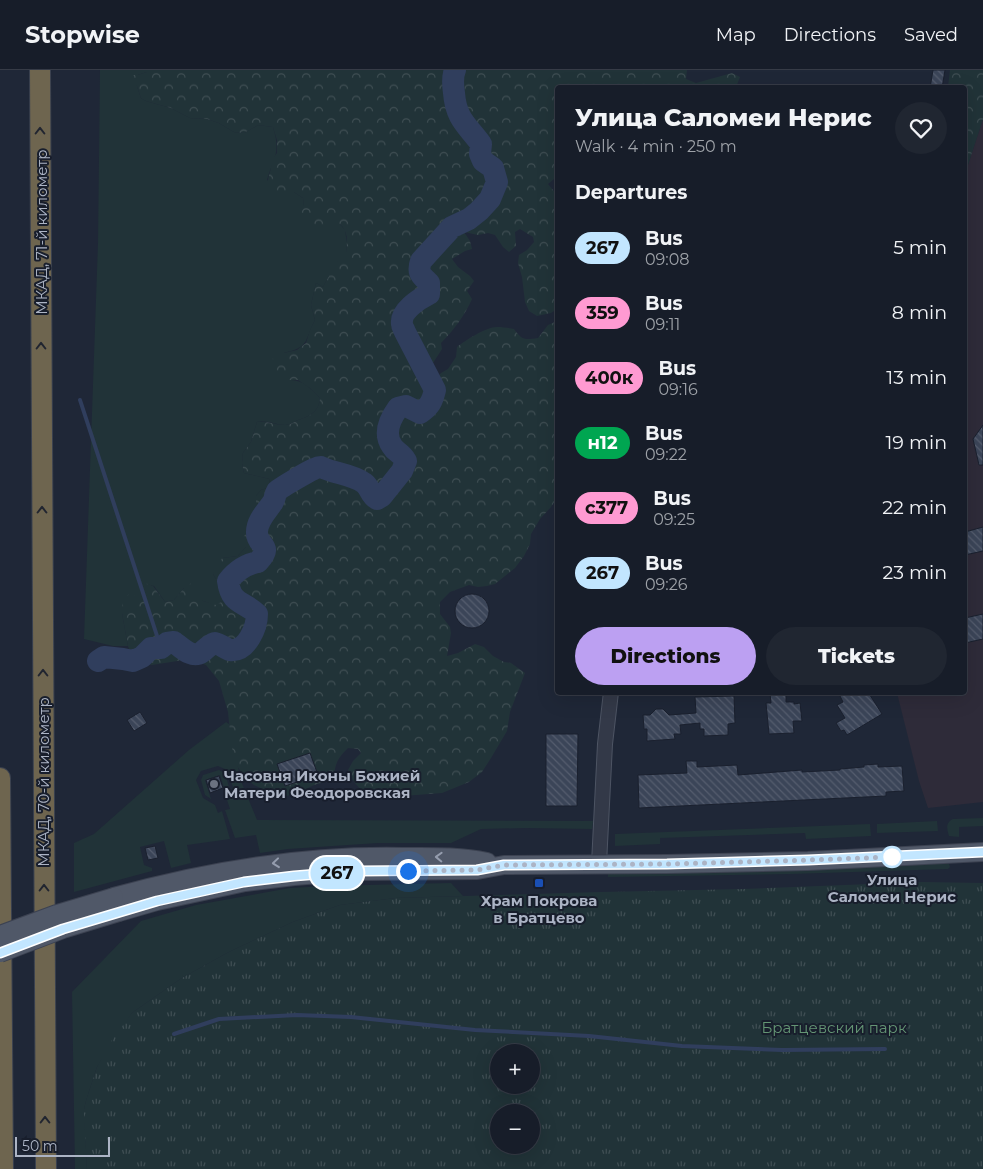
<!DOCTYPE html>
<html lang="en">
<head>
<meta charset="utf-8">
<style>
  body { margin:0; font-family:Montserrat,sans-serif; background:#202631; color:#f1f3f6; height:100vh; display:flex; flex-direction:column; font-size:19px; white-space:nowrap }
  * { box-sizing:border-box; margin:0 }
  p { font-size:16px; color:#9ea2a8 }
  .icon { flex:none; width:28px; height:28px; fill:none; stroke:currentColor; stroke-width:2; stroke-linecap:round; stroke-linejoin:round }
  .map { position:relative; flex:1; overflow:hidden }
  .side { position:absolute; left:555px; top:15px; width:412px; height:610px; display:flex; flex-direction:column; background:#171d29; border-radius:5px; box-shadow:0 5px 20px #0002,0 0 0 1px #363b46 }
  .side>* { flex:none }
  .badge { padding:0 10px; border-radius:16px; font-size:18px; line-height:32px }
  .controls { position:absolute; left:490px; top:974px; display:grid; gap:10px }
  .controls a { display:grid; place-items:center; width:50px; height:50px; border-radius:50%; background:#171d29; box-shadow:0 5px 20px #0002,0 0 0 1px #363b46; font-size:25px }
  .scale { position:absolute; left:15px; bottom:12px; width:95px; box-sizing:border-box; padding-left:5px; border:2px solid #acb4c5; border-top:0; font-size:14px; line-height:18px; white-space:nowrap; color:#acb4c5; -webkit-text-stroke:4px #181e2c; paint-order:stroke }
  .you { position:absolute; width:25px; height:25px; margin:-12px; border:4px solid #fff; border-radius:50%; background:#1a73e8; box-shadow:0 0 0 8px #1a73e833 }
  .map>.badge { position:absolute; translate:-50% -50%; box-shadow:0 0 0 2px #fff }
  h2 { padding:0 20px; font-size:19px; line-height:45px }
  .round { display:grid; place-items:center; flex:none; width:52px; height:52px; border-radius:26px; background:#202631 }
  .summary { display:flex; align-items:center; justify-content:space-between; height:85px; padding:0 20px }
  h1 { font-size:24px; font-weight:800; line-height:38px }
  .button { display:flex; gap:10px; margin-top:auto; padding:10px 20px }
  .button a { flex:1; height:58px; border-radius:30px; background:#bca0f2; color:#111; font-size:20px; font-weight:800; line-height:58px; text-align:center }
  .button a+a { background:#202631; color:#f1f3f6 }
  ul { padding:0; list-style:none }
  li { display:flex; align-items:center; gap:15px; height:65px; padding:0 20px }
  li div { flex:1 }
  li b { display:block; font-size:19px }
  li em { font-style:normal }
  li .badge { min-width:55px; font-weight:700; text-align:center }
  header { display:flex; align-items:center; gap:30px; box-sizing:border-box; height:70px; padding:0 25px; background:#171d29; border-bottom:1px solid #363b46 }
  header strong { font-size:24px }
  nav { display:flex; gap:28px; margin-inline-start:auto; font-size:18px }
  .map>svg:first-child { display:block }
  .medical { fill:#2e2b39 }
  .green { fill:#213338 }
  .forest { fill:url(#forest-crowns) }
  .park { fill:url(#park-tufts); fill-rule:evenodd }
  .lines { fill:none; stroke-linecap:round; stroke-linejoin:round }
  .stream { stroke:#303e5d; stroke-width:4 }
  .river { stroke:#303e5d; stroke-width:22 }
  .building { fill:url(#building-back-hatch); stroke:#1a202e }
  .minor-casing { stroke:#4d5463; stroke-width:16 }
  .major-casing { stroke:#3c4251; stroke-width:20 }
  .highway-casing { stroke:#3a414f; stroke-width:22 }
  .minor { stroke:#333948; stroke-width:14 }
  .major { stroke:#505868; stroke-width:18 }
  .highway { stroke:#6e654f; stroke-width:20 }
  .major-bridge-casing { stroke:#3c4251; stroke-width:20; stroke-linecap:butt }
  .major-bridge { stroke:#505868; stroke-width:18 }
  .oneway { stroke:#212530 }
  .oneway2 { stroke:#959dae }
  .line-casing { stroke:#fff; stroke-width:11 }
  .line { stroke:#c2e6ff; stroke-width:8 }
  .walk { stroke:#acb4c5; stroke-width:5; stroke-dasharray:0 9 }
  .worship-dot { fill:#6b7280; stroke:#181e2c; stroke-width:2 }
  .stop-dot { fill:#fff; stroke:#c2e6ff; stroke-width:2.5 }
  .transit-dot { fill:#1a4fb4; stroke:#181e2c; stroke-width:2 }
  .labels { text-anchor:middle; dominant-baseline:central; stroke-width:4; stroke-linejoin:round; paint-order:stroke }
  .street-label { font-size:15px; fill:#acb4c5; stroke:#181e2c }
  .poi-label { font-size:15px; font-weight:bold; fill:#acb4c5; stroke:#181e2c; text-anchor:start }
  .stop-label { font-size:15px; font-weight:bold; fill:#acb4c5; stroke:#181e2c }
  .park-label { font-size:15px; fill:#649574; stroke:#181e2c }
</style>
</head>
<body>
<header>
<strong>Stopwise</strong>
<nav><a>Map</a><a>Directions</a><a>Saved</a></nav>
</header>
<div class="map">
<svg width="983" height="1099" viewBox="0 0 983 1099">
  <defs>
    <pattern id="forest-crowns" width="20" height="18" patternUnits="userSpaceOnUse" patternTransform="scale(1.25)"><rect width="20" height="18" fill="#213338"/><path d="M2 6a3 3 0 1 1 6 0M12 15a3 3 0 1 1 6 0" fill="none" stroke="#3f4e53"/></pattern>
    <pattern id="park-tufts" width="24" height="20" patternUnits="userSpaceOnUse" patternTransform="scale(1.25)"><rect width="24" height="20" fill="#213338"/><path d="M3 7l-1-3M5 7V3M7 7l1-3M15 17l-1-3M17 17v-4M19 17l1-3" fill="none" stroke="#3f4e53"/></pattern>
    <pattern id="building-back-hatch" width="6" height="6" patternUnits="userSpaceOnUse" patternTransform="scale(1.25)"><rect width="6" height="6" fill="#3b4558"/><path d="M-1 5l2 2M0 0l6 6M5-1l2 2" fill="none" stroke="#555d6e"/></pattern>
  </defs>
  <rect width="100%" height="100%" fill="#1f2737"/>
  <path class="medical" d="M983,49V732L928,738L919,711L897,623L965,622V104Z"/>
  <path class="green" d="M100,0H147V2L138,5H131L137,16L141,28L146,31L171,38L190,48L207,49L219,53L234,62L244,63L258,55L273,57C281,83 274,86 267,110L294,122L303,128L304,136L340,154L345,160L347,173L346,183L337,192L323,217L316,213L311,235L315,250C304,271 310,277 284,283L288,310C304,310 309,317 320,328C319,343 309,346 296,351C293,353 289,355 285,355C275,355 268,350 257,352L251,372L243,383L242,393L244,403L270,409L268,418L261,420L256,426V459L249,461L246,477L238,486L223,488L213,504L223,520V531L216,536L203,531L184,518L174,530L165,532L154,516L145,514V530L122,543L128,576H113L84,569L98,173Z
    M226,652L229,654L241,711L257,750L593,751L592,759L526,758L481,759L451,773H378L288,779L260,783L256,765L235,768L225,740L230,739L227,730L233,717L227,700L218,696L201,701L196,710L203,728L215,735L218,743L222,741L230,769L187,775L191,793L171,798L164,771L140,777L144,795L152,798V801L74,822V773L94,764L189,680Z
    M219,700L225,703L229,717L226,724L220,705L205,710L211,729L205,725L201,710L203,705Z
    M983,748V756L959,757V767L949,766C947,759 945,753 953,749Z
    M937,751L938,761L877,763V754Z
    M870,754L871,766L806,769L805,763L660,768V774L615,776V764Z
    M942,793L949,794L950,797L948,799L790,804L608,807V803L811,798Z
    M451,813L463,826L396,828L340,835L293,852L229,882L182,908L132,943L97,997L86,1031L84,1040L87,1099H75L72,922L141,851L196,835L290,818L326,816Z"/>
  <path class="forest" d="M147,0H687L686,9L696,13L732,3L740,7L736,17L558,18L557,111L554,109L548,114L558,126L557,239L551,243L537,246L529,241L525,232L522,207L518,193L519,185L527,180L534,172L533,167L520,159L515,162L516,176L509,182L503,177L495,165L488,163L478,165L464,162L470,171L472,179L465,181L452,189L458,197L470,206L474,211L467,221L472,229C465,245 454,260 441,273L442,279L424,307V324L436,309L441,303L448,299L456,287L457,277C466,270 486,257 497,257C503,257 508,258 514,259C522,270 524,270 538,268L548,255L557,251V428L551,437L540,449L531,464L530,474L524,486L515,498L495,514L487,516L478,517L469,515L450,522L440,532V544L450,557L451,563L447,586L458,583L475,574L484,577L493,586L504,592L511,593L525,603L510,642L507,661L491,688L482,702L469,712L442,723L403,726L372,727L363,722L354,712L348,700L353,691L361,683L358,679L348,678C338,688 335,693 334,707L328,711L314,715L298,723L286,726L273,724L254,715L245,708L234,691L230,662L228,642L219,611L206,595L190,589L152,595L141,594L132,587L128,576L122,543L123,530L129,524L145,529V513L153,516L165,532L174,530L184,518L193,512L203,531L216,535L223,531V520L213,504L215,493L223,488L238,486L246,477L243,467L249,461L256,458V426L261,420L268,418L270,409L244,403L242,393L243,383L251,372L257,352C268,351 275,355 285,355C289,355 293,353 296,351C309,346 319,343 320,328L310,318L298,310H288L277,304L271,299L273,288L284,283L297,280L306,273L310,260L315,250L311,235L316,213L323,217L329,206L325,196L331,191L337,192L340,181L346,183C347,171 349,163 340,154L324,158L311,153L300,145L304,136L303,128L294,122L281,128C266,123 266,114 270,102C272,94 272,89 277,83V70L273,57L258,55L244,63L234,62L219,53L207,49L190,48L171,38L146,31L141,28L137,16L131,12L130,5H138L147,2Z
    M950,0H983V49L965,104V18L948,17Z"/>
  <path class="park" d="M922,812L983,813V1099H87L84,1051V1040L86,1031L97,997L112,970L132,943L182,908L229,882L293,852L340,835L396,828L601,822L743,819ZM499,982H531V1015H499ZM499,1042H531V1075H499Z"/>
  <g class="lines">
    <path class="stream" d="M80,330L161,578
      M174,964L219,949L297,945L351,947L475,960L589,966L682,976L782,980L885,979"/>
    <path class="river" d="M98,591L104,587L123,589L133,591L142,587L151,578H161L167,573L174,572C182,578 192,589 202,582C207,578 209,575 215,573C220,574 226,579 230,580C247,582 257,557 257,544C244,531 231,535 228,511C236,501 246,494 258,492C275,474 256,477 257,462C257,450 267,441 273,432C275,429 275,424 277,421C280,418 309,401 314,399C316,398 319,397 321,397C335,404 352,404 364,413C370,417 370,425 377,429L382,426L402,401L406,391C401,382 396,383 392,376C383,363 390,349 398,338L406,336L420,343C430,336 432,332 435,320L405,262C404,259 402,257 402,254C400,241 419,229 429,224V213C421,205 417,203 421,191L452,157L469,149L479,141L490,129L497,112L493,98L483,91L480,84L481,74C467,55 456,49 454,23C453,16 452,7 455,0"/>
  </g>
  <path class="building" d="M933,0H945L942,18H930Z
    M983,355V395H979L973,369Z
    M983,457V481L965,485V462Z
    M455 541a17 17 0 1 1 34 0a17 17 0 1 1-34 0Z
    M983,544V569L965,573V548Z
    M786,622V632H794V634L800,633L802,651H793L794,663L769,664L766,633H771L770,623Z
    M838,622H868L882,644L847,665L844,660L841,661L836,653L845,648L837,635L843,632Z
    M734,626L735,653L728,654V665L704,666V659H700V653L680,655L681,664H674L675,669L647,671V659H644L643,645H650L656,639H663L669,645L696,643L695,627Z
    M140,642L147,653L134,661L127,650Z
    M546,664H578L577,736H546Z
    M310,683L318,705L285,716L277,694Z
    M686,691H697V697L737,695L738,705L802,700V702L840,700V699L864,697V695L878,694V697L902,696L904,721L886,722V726L639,738L638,705L687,703Z
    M219,706L223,718L210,723L206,710Z
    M155,776L158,788L148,790L145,778Z"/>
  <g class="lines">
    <g class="minor-casing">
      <path id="minor" d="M599,794L605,674L611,622"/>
    </g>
    <g class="major-casing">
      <path id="major" d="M114,827C210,800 303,785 403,787C431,787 459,786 487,792
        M119,842L157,831L245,812L294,806L356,801L477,800L504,795L667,794L808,791L983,782"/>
    </g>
    <g class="highway-casing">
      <path id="highway" d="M40,0L46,1099
        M0,708L3,1099"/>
    </g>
    <use href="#minor" class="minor"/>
    <use href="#major" class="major"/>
    <use href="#highway" class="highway"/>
    <g class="major-bridge-casing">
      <path id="major-bridge" d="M0,865L57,844L114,827
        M0,883L63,859L119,842"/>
    </g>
    <use href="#major-bridge" class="major-bridge"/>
  </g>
  <defs><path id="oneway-chevron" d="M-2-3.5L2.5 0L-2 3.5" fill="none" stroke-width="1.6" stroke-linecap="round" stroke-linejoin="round" transform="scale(1.25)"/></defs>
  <g class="oneway">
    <use href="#oneway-chevron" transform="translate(40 61) rotate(-90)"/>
    <use href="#oneway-chevron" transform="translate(41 276) rotate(-90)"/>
    <use href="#oneway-chevron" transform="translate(42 440) rotate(-90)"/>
    <use href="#oneway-chevron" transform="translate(43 603) rotate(-90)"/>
    <use href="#oneway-chevron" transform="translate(44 818) rotate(-90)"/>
    <use href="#oneway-chevron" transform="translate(45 1050) rotate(-90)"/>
  </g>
  <g class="oneway2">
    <use href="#oneway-chevron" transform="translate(439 787) rotate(-178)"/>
    <use href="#oneway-chevron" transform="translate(276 793) rotate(174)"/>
  </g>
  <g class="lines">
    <g class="line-casing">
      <path id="line" d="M0,883L63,859L157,831L244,812L294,806L356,801L477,800L504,795L667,794L808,790L983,782"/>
    </g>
    <use href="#line" class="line"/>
    <path class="walk" d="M408,801L477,800L504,795L667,794L808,790L892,787"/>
  </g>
  <circle class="worship-dot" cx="214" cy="714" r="5"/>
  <circle class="stop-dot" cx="892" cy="787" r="10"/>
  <rect class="transit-dot" x="534" y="808" width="10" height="10" rx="2.5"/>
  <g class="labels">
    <g class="street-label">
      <text transform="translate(41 162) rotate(-90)">МКАД, 71-й километр</text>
      <text transform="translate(43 712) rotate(-90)">МКАД, 70-й километр</text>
    </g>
    <g class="poi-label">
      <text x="224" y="705">Часовня Иконы Божией<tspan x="224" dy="17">Матери Феодоровская</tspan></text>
      <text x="539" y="830" text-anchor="middle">Храм Покрова<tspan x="539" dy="17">в Братцево</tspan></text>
    </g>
    <g class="stop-label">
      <text x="892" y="809">Улица<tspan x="892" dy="17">Саломеи Нерис</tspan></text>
    </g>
    <g class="park-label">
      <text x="834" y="957">Братцевский парк</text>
    </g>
  </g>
</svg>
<div class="controls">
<a>+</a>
<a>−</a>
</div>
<div class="scale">50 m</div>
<div class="you" style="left:408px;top:801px"></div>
<b class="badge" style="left:337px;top:803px;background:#c2e6ff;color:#111">267</b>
<section class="side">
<div class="summary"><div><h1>Улица Саломеи Нерис</h1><p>Walk · 4 min · 250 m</p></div><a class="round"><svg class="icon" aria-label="heart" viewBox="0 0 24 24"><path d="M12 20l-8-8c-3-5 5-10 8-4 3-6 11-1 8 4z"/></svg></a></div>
<h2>Departures</h2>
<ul>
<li><span class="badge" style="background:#c2e6ff;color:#111">267</span><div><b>Bus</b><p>09:08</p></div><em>5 min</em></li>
<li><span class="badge" style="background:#ff9ad2;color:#111">359</span><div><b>Bus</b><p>09:11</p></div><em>8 min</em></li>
<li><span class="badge" style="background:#ff9ad2;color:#111">400к</span><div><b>Bus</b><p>09:16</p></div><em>13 min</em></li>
<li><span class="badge" style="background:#00a651;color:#fff">н12</span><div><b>Bus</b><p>09:22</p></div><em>19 min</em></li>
<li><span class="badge" style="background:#ff9ad2;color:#111">с377</span><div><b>Bus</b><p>09:25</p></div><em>22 min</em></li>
<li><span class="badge" style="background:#c2e6ff;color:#111">267</span><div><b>Bus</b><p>09:26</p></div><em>23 min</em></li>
</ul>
<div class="button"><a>Directions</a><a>Tickets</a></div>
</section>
</div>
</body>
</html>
